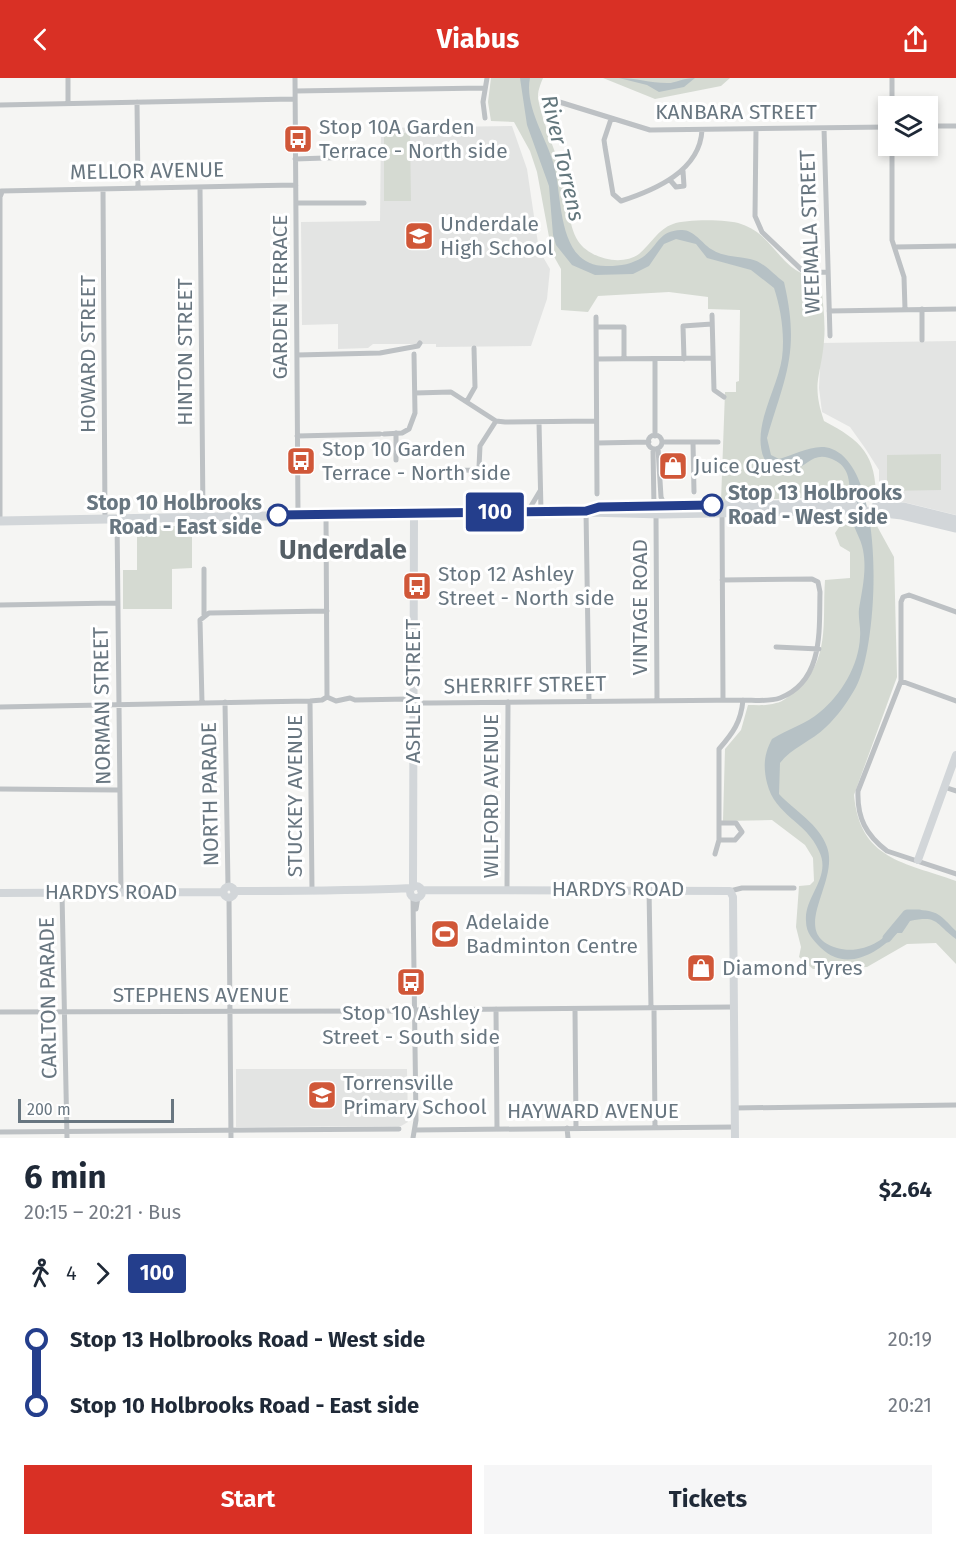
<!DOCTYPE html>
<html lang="en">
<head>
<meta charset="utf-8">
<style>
  body { margin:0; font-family:"Fira Sans",sans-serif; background:#f6f6f7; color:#1f2937; height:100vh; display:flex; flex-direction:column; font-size:22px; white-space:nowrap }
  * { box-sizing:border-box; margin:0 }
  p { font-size:20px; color:#747a83 }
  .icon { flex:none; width:33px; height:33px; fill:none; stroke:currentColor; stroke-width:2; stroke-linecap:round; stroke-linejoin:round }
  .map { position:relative; height:1060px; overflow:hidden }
  .side { display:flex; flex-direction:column; background:#fff; flex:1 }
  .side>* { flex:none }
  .badge { padding:0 12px; border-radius:4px; font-size:21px; line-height:39px }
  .fabs { position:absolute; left:878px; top:18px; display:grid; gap:12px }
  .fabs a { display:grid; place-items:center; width:60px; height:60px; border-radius:0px; background:#fff; box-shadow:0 3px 9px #0003; font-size:30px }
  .scale { position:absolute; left:18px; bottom:15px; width:156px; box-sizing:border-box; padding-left:6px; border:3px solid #687680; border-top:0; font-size:16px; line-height:21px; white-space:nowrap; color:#687680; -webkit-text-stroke:4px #fff; paint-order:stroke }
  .map>.badge { position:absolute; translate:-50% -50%; box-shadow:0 0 0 3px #fff }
  .legs { display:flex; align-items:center; gap:9px; height:66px; padding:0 24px; font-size:20px }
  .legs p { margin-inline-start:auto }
  .overview { display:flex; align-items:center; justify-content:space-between; height:102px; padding:0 24px }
  h1 { font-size:33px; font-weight:700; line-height:45px }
  .cta { display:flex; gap:12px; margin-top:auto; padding:12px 24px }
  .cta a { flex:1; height:69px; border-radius:0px; background:#d93025; color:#fff; font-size:24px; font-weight:700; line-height:69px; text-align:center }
  .cta a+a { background:#f6f6f7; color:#1f2937 }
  ul { padding:0 24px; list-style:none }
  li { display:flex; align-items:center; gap:21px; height:66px; font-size:22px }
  li i { display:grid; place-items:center; width:9px; height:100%; margin:0 8px; background:currentColor }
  li i::after { content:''; width:15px; height:15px; margin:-8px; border:4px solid; border-radius:50%; background:#fff }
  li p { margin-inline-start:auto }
  li:first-child i { background:linear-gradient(#0000 50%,currentColor 0) }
  li:last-child i { background:linear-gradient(currentColor 50%,#0000 0) }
  header { display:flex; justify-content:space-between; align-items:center; height:78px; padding:0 24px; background:#d93025; color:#fff; font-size:27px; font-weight:700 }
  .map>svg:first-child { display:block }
  .built { fill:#e3e4e3 }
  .green { fill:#d5dad2 }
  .water { fill:#b6c1c5 }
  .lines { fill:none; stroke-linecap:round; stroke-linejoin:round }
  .river { stroke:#b6c1c5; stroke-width:9 }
  .street { stroke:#bdc1c4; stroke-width:5 }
  .secondary { stroke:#d2d6d9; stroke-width:8 }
  .primary { stroke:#d2d6d9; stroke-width:9 }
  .line-1-casing { stroke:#fff; stroke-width:14 }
  .line-1 { stroke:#243e8c; stroke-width:9 }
  .stop-1-dot { fill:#fff; stroke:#243e8c; stroke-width:3 }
  .labels { text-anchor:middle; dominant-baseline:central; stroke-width:6; stroke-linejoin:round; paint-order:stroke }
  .street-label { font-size:21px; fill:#687680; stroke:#fff }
  .poi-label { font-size:21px; fill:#687680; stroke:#fff; text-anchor:start }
  .stop-label { font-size:21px; font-weight:bold; fill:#687680; stroke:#fff; text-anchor:start }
  .water-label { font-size:22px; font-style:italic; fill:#63777d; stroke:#fff }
  .district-label { font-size:27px; font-weight:bold; fill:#555f66; stroke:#fff }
</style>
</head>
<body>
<header><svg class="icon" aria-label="back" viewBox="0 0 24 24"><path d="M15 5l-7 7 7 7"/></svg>Viabus<svg class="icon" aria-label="share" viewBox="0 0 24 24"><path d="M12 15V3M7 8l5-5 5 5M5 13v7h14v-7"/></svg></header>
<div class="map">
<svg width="956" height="1060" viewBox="0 0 956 1060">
  <rect width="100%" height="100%" fill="#f5f5f3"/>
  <path class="built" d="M512,48L527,91L539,172L550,191L547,221L531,268L436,269V266H373L368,270L338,271V246L302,247L301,144L380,143L381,50Z
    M956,263V437L903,424L879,423V392L865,370L850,349L822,334L819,310L821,265Z
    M236,991H407L408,1044L401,1048L236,1049Z"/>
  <path class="green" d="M491,0H543C541,5 538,12 538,18C538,33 559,82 564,101C569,120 567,145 578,163C589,180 621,189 639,176C651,166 658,151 673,146C686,141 728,141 741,146C776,157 779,196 821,201C822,221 826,243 824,263C821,299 811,305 824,343C862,363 876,377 876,421L825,419L721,423L725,314H736V304L739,303L740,232L708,231V219L669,214L598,218L588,234L561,232V191L552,175L537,94L530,73L514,44L491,43L488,24Z
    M603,0H730L721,8L655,21Z
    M384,55H410L411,123H384Z
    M941,376V412L887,413V377Z
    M860,437L872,439L894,479L897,599L854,717C860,782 904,784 956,803V886L936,865L907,866L867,889L813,891L799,879L801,869L796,849L799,808L810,807L814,803L813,780L805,767L772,742L723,743L725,671L741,652L748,627C757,627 767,628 776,625C783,624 789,618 795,613C831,583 822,544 825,502L850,500V474L840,468L835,455L844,442Z
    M137,448H192V490L172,491V531H123V492H137Z"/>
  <path class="water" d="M520,0H530C524,28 547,61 554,87C563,119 556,190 608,188C621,188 632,186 643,179C659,167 658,153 681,152C693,151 702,165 711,171C723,179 737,178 750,181C763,183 774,197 784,204C800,273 786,296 767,360L771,377L779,381C795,377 816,364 832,371C887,392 879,566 856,609C849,622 837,639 826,649C812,663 791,670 780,685L779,716C795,733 819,746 827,769C840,805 787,855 837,870C850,874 866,871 877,864C892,856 900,838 915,832C938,832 940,837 956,853V861C934,845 939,837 910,843L902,855H897C877,876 846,894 821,870C813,862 806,855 806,843C804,818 832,799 819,773C806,743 775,738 767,705C763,688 764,676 772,661C788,651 806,646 820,634C841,617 859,587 860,559C861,550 858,541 859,531C862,512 867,492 863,472C861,460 853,450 851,438C847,421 856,394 836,383C814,371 809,388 794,391C787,392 778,392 771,392C744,359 777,315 782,280C785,257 781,231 774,210L751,192L707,180L696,166L676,161L664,166L649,188L633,196L595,197L572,187L556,167L553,157L549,108L527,47Z
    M619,0C636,0 650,5 667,5C673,6 683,0 695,0L684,9L659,14L647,7Z"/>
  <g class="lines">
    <path class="river" d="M887,860L907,836H919"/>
    <path class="street" d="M68,0V25
      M295,0L298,437
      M295,13L484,10
      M553,22L650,52L888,49
      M137,24L138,110
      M0,27L294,21
      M892,28V0
      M485,40L483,24L487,0
      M611,41L604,62L605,69L613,116L621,123C655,112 700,93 702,52
      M927,48H956
      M824,50L830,258
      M756,51L755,138L762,154L805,195L828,194
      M892,68V162L904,199L905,231
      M295,81L354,79
      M670,102L676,109L684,108L683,93
      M200,109L203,438
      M103,111L105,441
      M1,113L296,107
      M296,125H364
      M895,169L956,168
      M829,233L956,231
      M712,237L714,312L724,319
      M596,239L597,416
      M596,249H624V281
      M922,262V231
      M297,277L380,275L418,268L420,265
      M597,281L713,280
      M655,281V358
      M684,281L683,248L712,246
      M415,315L451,314L496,343L505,344L596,343
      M467,323L475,309L474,270
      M539,344L541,433
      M396,355V382
      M384,356L402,355L409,351L415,335L414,276
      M648 364a7 7 0 1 1 14 0a7 7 0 1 1-14 0Z
      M297,358L380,356
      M662,364H718
      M693,364L694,414
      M597,365L649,364
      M658,370L661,419L665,428
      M653,371L654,429
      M433,393L473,392L479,389L480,368L496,343
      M528,433L540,413
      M586,433L589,623
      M722,435L723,622
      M656,436L657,622
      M326,437L327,619
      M117,440L121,815
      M0,443V119L2,114
      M204,491V537
      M0,527L116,525
      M956,534L909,517L903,519L901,524V603L858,713C857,740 866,757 887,773L956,796
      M776,569L819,571
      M901,603L956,623
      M310,623L312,812
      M225,624L228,808
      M202,625L200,542L209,535L327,533
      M0,629L310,623L322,622L327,619L336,623L350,620L355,622L408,621L413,625H430L743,622C754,622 769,624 780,620C824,603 819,552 820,514L818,504L812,501L722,502
      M944,709L956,713
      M0,711L118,712
      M719,762H735L742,754L736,745H719
      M715,776L719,762V671C733,655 741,644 743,622
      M649,811L651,930
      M507,812L508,624
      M730,813L742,810H794
      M62,815L67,1060
      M229,819L231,1060
      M416,831L418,819
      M654,930L655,1049
      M496,931L497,1051
      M575,931L576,1050
      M414,932L733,929
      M0,934L402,933
      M735,1030L956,1027
      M567,1050L568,1060
      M415,1052L735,1049
      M0,1054L399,1051
      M413,1060L416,1042L413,819"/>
    <path class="secondary" d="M918,782L956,677
      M410 814a6 6 0 1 1 12 0a6 6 0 1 1-12 0Z
      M223.5 814a5.5 5.5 0 1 1 11 0a5.5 5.5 0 1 1-11 0Z
      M413,809L414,435
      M421,812L730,813L733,819L735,1060
      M234,813C294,813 352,813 411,810
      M0,815L223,814"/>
    <path class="primary" d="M876,428L904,429L956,442
      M609,429L853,426
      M0,443L549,433L662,436L856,432L902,437L956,450"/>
  </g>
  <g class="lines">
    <g class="line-1-casing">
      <path id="line-1" d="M278,437L586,433L599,429L712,427"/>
    </g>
    <use href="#line-1" class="line-1"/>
  </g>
  <defs>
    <g id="bus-square" transform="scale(1.5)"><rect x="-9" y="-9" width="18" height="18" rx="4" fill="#d05738" stroke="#fff"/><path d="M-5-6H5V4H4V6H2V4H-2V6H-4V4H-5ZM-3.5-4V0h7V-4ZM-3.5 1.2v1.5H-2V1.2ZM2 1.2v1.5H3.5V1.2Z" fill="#fff"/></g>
    <g id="school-square" transform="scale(1.5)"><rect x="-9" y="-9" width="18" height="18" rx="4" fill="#d05738" stroke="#fff"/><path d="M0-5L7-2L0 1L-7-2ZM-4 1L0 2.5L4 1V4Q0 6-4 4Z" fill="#fff"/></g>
    <g id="shop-square" transform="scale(1.5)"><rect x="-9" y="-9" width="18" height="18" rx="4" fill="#d05738" stroke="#fff"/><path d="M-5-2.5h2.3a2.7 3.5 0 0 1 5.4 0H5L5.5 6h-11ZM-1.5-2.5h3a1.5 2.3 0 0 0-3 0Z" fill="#fff"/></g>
    <g id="stadium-square" transform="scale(1.5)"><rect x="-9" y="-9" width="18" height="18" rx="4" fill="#d05738" stroke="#fff"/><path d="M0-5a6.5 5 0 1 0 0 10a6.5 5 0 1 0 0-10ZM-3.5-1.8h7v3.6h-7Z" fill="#fff"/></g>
  </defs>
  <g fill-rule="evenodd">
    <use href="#bus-square" x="298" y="61"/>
    <use href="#school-square" x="419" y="158"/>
    <use href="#bus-square" x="301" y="383"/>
    <use href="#shop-square" x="673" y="388"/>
    <use href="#bus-square" x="417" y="508"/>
    <use href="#stadium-square" x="445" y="856"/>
    <use href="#shop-square" x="701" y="890"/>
    <use href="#bus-square" x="411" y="904"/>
    <use href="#school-square" x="322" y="1017"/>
  </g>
  <g class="stop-1-dot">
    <circle cx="712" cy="427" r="10"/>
    <circle cx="278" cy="437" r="10"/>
  </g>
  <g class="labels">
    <g class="street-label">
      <text x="736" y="34">KANBARA STREET</text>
      <text transform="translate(147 93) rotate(-1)">MELLOR AVENUE</text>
      <text transform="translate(810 154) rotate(-92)">WEEMALA STREET</text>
      <text transform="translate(280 219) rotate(-90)">GARDEN TERRACE</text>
      <text transform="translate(185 274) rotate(-90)">HINTON STREET</text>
      <text transform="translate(88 276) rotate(-90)">HOWARD STREET</text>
      <text transform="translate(640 529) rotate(-90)">VINTAGE ROAD</text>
      <text transform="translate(525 607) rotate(-1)">SHERRIFF STREET</text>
      <text transform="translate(413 613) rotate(-90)">ASHLEY STREET</text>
      <text transform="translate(102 628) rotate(-91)">NORMAN STREET</text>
      <text transform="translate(210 716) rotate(-91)">NORTH PARADE</text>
      <text transform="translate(295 718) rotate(-90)">STUCKEY AVENUE</text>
      <text transform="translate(491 718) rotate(-90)">WILFORD AVENUE</text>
      <text x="618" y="811">HARDYS ROAD</text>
      <text x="111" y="814">HARDYS ROAD</text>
      <text x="201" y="917">STEPHENS AVENUE</text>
      <text transform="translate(48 920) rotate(-91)">CARLTON PARADE</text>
      <text x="593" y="1033">HAYWARD AVENUE</text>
    </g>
    <g class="poi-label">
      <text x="319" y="49">Stop 10A Garden<tspan x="319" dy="24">Terrace - North side</tspan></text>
      <text x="440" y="146">Underdale<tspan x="440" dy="24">High School</tspan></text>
      <text x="322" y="371">Stop 10 Garden<tspan x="322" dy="24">Terrace - North side</tspan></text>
      <text x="694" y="388">Juice Quest</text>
      <text x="438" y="496">Stop 12 Ashley<tspan x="438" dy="24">Street - North side</tspan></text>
      <text x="466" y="844">Adelaide<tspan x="466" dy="24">Badminton Centre</tspan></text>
      <text x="722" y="890">Diamond Tyres</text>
      <text x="411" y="935" text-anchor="middle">Stop 10 Ashley<tspan x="411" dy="24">Street - South side</tspan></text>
      <text x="343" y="1005">Torrensville<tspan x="343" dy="24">Primary School</tspan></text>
    </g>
    <g class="stop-label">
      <text x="728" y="415">Stop 13 Holbrooks<tspan x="728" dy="24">Road - West side</tspan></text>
      <text x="262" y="425" text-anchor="end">Stop 10 Holbrooks<tspan x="262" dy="24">Road - East side</tspan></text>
    </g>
    <g class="water-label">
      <text transform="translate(563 80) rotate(77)">River Torrens</text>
    </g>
    <g class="district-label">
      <text x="343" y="472">Underdale</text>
    </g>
  </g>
</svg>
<div class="fabs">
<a><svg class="icon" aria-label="layers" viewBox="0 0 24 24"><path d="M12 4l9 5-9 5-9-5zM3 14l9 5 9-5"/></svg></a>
</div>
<div class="scale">200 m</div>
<b class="badge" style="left:495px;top:434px;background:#243e8c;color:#fff">100</b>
</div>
<section class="side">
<div class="overview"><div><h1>6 min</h1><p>20:15 – 20:21 · Bus</p></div><b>$2.64</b></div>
<div class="legs"><svg class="icon" aria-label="walk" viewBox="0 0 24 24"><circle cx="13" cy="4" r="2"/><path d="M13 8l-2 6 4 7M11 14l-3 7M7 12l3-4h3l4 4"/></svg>4<svg class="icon" aria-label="forward" viewBox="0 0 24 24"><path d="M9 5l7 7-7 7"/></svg><b class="badge" style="background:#243e8c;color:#fff">100</b></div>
<ul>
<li><i style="color:#243e8c"></i><b>Stop 13 Holbrooks Road - West side</b><p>20:19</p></li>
<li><i style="color:#243e8c"></i><b>Stop 10 Holbrooks Road - East side</b><p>20:21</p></li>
</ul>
<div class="cta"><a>Start</a><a>Tickets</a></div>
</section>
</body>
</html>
